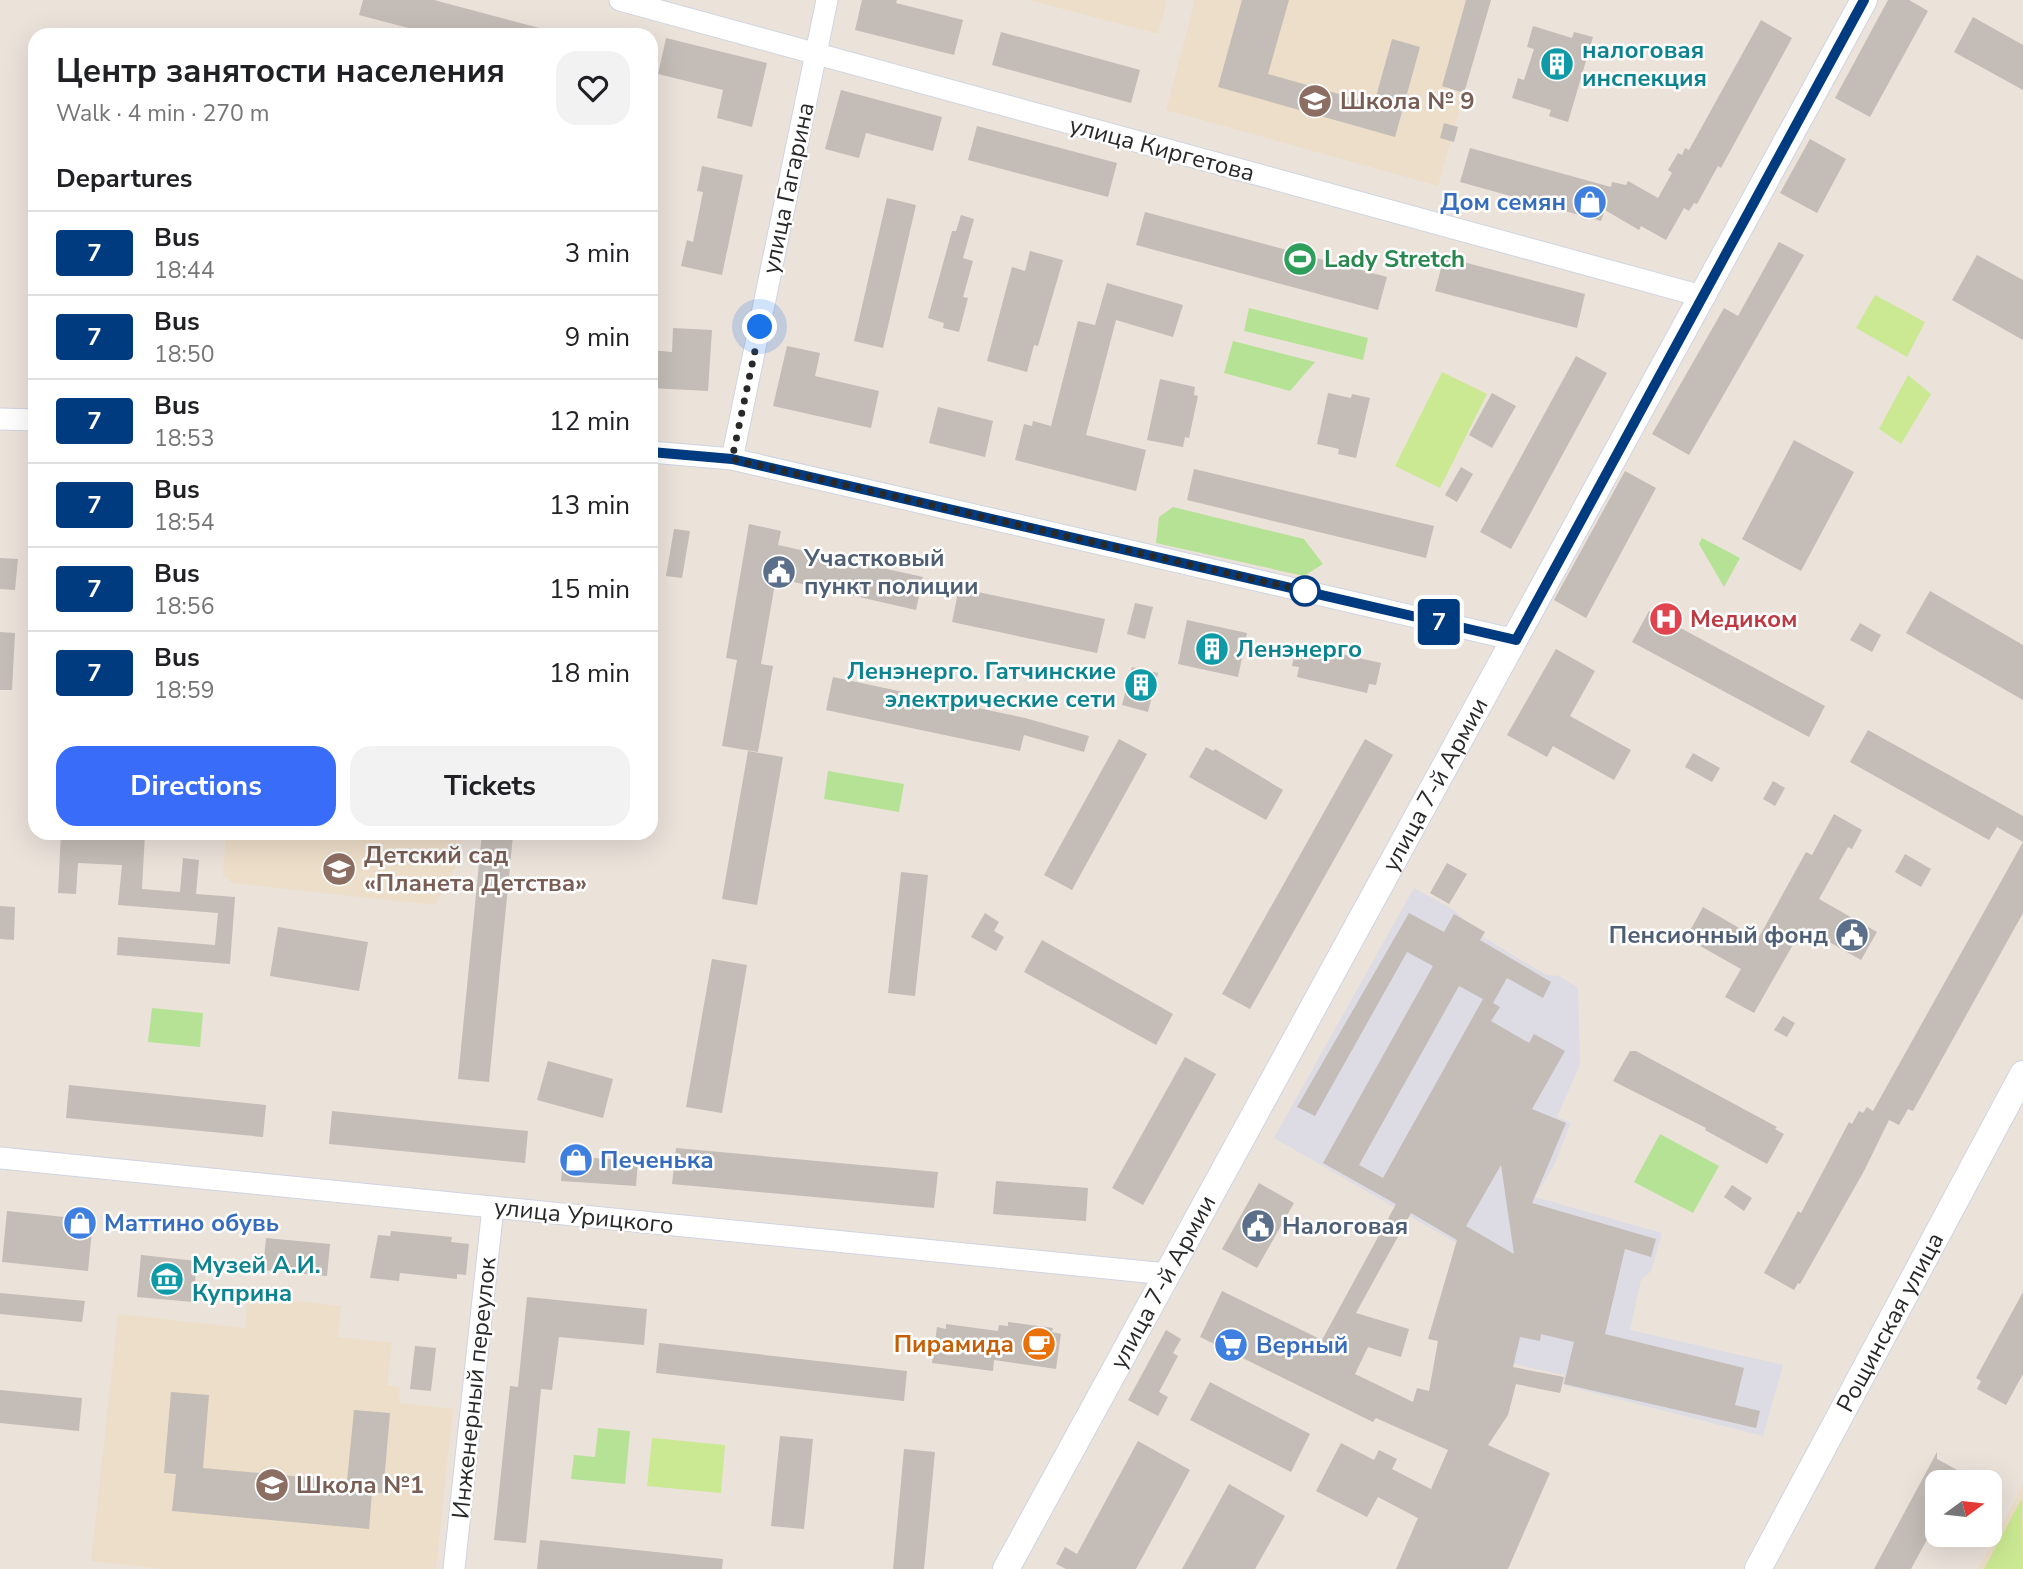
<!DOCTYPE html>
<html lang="en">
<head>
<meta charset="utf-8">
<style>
  body { margin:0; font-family:"Nunito Sans",sans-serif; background:#f2f2f2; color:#202124; height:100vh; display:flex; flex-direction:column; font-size:26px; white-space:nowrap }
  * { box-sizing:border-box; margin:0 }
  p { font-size:23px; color:#757577 }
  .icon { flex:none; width:38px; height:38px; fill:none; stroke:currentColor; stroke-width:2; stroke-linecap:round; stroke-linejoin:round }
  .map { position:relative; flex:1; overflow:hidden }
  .details { position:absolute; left:28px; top:28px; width:630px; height:812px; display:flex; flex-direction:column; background:#fff; border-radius:21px; box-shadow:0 7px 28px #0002 }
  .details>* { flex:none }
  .badge { padding:0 14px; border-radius:5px; font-size:24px; line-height:46px }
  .needle { width:46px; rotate:75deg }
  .fabs { position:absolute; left:1925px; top:1470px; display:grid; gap:14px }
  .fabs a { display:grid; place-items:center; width:77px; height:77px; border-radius:14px; background:#fff; box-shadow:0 7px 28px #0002; font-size:35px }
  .you { position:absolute; width:35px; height:35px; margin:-18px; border:5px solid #fff; border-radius:50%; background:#1a73e8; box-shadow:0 0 0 10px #1a73e833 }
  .map>.badge { position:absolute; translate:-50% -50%; box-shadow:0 0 0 4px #fff }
  h2 { padding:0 28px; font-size:26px; line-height:63px }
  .round { display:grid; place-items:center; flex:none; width:74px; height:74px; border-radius:21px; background:#f2f2f2 }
  .overview { display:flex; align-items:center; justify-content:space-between; height:119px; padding:0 28px }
  h1 { font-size:33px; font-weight:700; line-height:52px }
  .button { display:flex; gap:14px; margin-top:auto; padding:14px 28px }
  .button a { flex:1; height:80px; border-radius:21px; background:#396df9; color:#fff; font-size:28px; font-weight:700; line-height:80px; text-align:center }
  .button a+a { background:#f2f2f2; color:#202124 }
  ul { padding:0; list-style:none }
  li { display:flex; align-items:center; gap:21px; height:84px; padding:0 28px; border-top:2px solid #e0e0e0 }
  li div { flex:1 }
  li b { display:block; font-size:26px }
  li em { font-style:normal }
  li .badge { min-width:77px; font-weight:700; text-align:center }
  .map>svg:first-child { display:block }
  .industrial { fill:#dddbe3 }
  .education { fill:#eddec9 }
  .green { fill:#b6e296 }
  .pitch { fill:#cbe992 }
  .building { fill:#c3bcb7; fill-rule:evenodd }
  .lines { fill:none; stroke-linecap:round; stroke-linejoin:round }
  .minor-casing { stroke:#cfd4e2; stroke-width:23 }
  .tertiary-casing { stroke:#cfd4e2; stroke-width:28 }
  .minor { stroke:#fff; stroke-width:21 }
  .tertiary { stroke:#fff; stroke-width:26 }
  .line-casing { stroke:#fff; stroke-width:16 }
  .line { stroke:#003b80; stroke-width:10 }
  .walk { stroke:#292929; stroke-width:7; stroke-dasharray:0 12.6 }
  .stop-dot { fill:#fff; stroke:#003b80; stroke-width:3.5 }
  .labels { text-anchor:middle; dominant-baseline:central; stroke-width:5; stroke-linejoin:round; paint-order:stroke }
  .culture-label { font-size:24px; font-weight:bold; fill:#0d838f; stroke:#fff; text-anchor:start }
  .education-label { font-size:24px; font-weight:bold; fill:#785e54; stroke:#fff; text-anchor:start }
  .street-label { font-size:24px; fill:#292929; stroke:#fff }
  .shop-label { font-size:24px; font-weight:bold; fill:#366cbe; stroke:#fff; text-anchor:start }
  .leisure-label { font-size:24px; font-weight:bold; fill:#27864d; stroke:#fff; text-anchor:start }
  .service-label { font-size:24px; font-weight:bold; fill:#4e5e75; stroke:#fff; text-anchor:start }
  .health-label { font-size:24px; font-weight:bold; fill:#be3a42; stroke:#fff; text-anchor:start }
  .food-label { font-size:24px; font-weight:bold; fill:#c56008; stroke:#fff; text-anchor:end }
</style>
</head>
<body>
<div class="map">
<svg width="2023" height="1569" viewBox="0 0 2023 1569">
  <rect width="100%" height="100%" fill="#ebe2da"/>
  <path class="industrial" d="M1414,888L1454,910L1483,937L1546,975L1559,976L1578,988L1580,1064L1557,1117L1571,1123L1555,1163L1535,1197L1662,1233L1651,1271L1641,1280L1630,1330L1783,1365L1763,1436L1563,1385L1564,1375L1457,1352L1481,1257L1274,1138Z"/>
  <path class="education" d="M1029,0H1167L1158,34Z
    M1195,0H1491L1438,186L1166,110Z
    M226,833H462L458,863L435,905L232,883L223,875Z
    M248,1296L341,1306L338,1337L392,1343L387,1385L400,1387L399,1403L453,1409L436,1569H162L91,1561L118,1314L245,1328Z
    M2023,1485V1569H1978Z"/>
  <path class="green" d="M1249,308L1368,338L1363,360L1244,331Z
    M1233,341L1315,362L1290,391L1224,373Z
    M1173,507L1304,539L1323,564L1304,576L1156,543L1159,517Z
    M1702,538L1740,558L1724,587L1699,544Z
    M828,771L904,784L899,812L824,799Z
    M152,1008L203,1013L200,1047L148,1042Z
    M1660,1134L1719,1166L1693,1213L1634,1182Z
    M598,1428L630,1431L625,1484L571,1479L574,1455L595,1457Z"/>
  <path class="pitch" d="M1875,295L1925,322L1907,357L1856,328Z
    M1442,372L1487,394L1440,488L1395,466Z
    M1908,375L1931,394L1901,444L1879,429Z
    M652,1438L725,1445L721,1493L647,1486Z
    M2022,1498L2023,1569H1984Z"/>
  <path class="building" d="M363,0H434L547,30L546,35H435L359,15Z
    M862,0H897L896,3L963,20L954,55L855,30Z
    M1242,0H1289L1268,74L1374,104L1392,39L1420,47L1395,137L1218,87Z
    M1466,0H1491L1464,93L1442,86Z
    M1888,0H1909L1928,11L1870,117L1835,98Z
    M1973,17L2023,45V90L1954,52Z
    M1761,20L1792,38L1721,168L1718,166L1697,204L1694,203L1689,211L1684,208L1666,240L1641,226L1639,230L1605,210L1601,221L1460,182L1470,148L1611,187L1612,182L1626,185L1628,181L1658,198L1672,173L1668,170L1678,153L1682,155L1685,148L1689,150Z
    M1533,26L1572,38L1574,32L1593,37L1568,122L1549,116L1551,110L1512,98L1518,78L1524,80L1534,49L1527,47Z
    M1001,32L1140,70L1131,103L992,65Z
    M666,38L767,63L752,127L717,118L723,90L658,74Z
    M841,90L942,117L933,151L866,133L859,158L825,149Z
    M1444,123L1458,127L1454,142L1440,138Z
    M977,126L1117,163L1108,197L968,160Z
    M1810,139L1846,159L1817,213L1780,193Z
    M702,166L743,175L722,275L681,266L687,240L693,242L703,192L697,191Z
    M887,198L916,205L883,348L854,341Z
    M1145,212L1387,277L1378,310L1136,245Z
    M961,215L974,219L963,258L973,261L963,297L968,298L959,332L943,328L944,323L928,318L952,231H956Z
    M1779,242L1804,255L1689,455L1652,434L1724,308L1738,316Z
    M1030,251L1063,260L1038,346L1034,345L1027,372L987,361L1012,267L1025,271Z
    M1977,255L2023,280V340L1952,300Z
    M1444,257L1585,294L1577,328L1435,291Z
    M1107,283L1183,305L1173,337L1116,320L1086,435L1146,450L1136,491L1015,460L1024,424L1032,426L1033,421L1051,426L1078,321L1095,325Z
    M673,328L712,330L708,391L651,388V350L672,352Z
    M787,346L820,353L815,376L879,391L871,428L773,406Z
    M1576,356L1607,373L1511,549L1480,532Z
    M1160,379L1195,387L1194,395L1198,396L1189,438L1185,437L1183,447L1147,440Z
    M1328,393L1351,398L1352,394L1370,398L1356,458L1338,454L1339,449L1317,444Z
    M1492,393L1516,406L1492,448L1469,435Z
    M938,407L993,421L985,457L929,443Z
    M1794,440L1854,472L1801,571L1742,539Z
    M1461,467L1473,474L1457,502L1445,495Z
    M1194,469L1434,526L1426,558L1187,500Z
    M1625,471L1656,488L1586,618L1554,600Z
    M749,524L781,531L778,545L923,577L916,610L776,578L761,664L773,666L758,752L722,746L737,660L726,658Z
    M674,529L690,531L682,578L666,576Z
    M0,558L18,559L15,590L0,589Z
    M959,588L1105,619L1097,653L952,622Z
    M1930,591L2023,645V700L1906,633Z
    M1135,603L1153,607L1145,639L1127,634Z
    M1649,611L1825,706L1809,737L1632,642Z
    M1187,620L1247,633L1238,677L1178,664Z
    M1860,623L1881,635L1872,652L1850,640Z
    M0,632L15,633L12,690H0Z
    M1297,644L1381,663L1376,685L1369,684L1367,693L1297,677L1299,667L1292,666Z
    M1556,649L1595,671L1570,716L1631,750L1614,780L1553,746L1547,757L1507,735Z
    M1132,667L1158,673L1148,712L1122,705Z
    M833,677L1025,718L1089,736L1084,752L1024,735L1020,751L826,710Z
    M1868,730L2023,816V842L1997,827L1989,840L1850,762Z
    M1119,739L1147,754L1072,890L1044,875Z
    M1365,739L1393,755L1250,1009L1222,994Z
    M1206,747L1213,751L1215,749L1283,790L1266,820L1189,777Z
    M748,751L783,757L757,905L722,899Z
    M1693,753L1720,768L1712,782L1685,767Z
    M1773,781L1785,788L1775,806L1763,799Z
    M1834,814L1862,830L1852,849L1848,847L1819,899L1877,932L1861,960L1803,927L1754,1013L1725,997L1741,969L1686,938L1703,907L1758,939L1806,852L1812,855Z
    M61,833H145L142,889L180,892L183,858L199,860L196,894L235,897L230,964L117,955L118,937L215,945L218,913L118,905L122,865L78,863L76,894L58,893Z
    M482,833L513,835L489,1082L458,1079Z
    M2023,842V913L1913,1111L1908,1109L1899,1125L1889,1120L1864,1171L1800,1284L1798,1283L1794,1290L1764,1273L1798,1211L1801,1213L1849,1122L1852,1124L1859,1111L1863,1113L1867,1107L1873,1111Z
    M1905,854L1931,869L1921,887L1895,872Z
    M1447,863L1467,874L1449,904L1430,893Z
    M901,872L928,875L915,996L888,993Z
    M0,906L15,907L14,940L0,939Z
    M985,913L999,922L994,931L1004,937L996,951L971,937Z
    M1409,913L1444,932L1454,914L1485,932L1480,940L1551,982L1543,998L1507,978L1493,1003L1500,1007L1491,1021L1529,1043L1534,1034L1565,1051L1532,1109L1566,1123L1532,1203L1656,1239L1651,1257L1625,1249L1605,1334L1744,1368L1735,1405L1760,1411L1756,1428L1564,1384L1574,1342L1541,1334L1540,1341L1520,1337L1513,1367L1564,1377L1560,1393L1516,1384L1508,1415L1488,1445L1550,1473L1508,1569H1396L1418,1518L1378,1497L1367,1517L1316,1491L1341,1443L1374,1460L1379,1450L1397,1459L1392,1469L1431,1489L1448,1450L1376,1418L1373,1422L1200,1337L1222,1291L1322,1340L1396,1204L1323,1163L1433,966L1407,952L1315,1116L1297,1107ZM1459,986L1483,999L1383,1178L1359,1165ZM1501,1165L1514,1254L1466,1226ZM1411,1213L1457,1240L1428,1339L1438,1341L1429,1391L1417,1388L1413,1402L1355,1374L1368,1347L1401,1357L1409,1329L1356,1313Z
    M278,927L368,942L359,991L270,976Z
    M1042,940L1173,1014L1156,1045L1024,972Z
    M712,959L747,965L722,1113L686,1107Z
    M1783,1016L1795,1023L1787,1037L1774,1030Z
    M1630,1051H1636L1777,1127L1775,1129L1784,1134L1767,1164L1705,1130L1706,1128L1613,1081Z
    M1185,1057L1216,1074L1143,1205L1112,1188Z
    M548,1061L613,1079L603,1118L537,1100Z
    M69,1085L266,1105L263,1137L66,1118Z
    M332,1111L528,1131L525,1163L329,1144Z
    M676,1148L938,1172L934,1208L672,1184Z
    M563,1156L638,1161L636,1186L561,1181Z
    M996,1181L1088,1188L1086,1221L993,1214Z
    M1259,1183L1294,1203L1257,1268L1222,1249Z
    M1732,1185L1752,1198L1744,1211L1724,1197Z
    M7,1211L93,1220L88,1271L2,1262Z
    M391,1231L452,1237L451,1242L469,1244L466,1275L457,1274V1279L400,1273L399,1281L370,1278L378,1235L390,1236Z
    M266,1238L330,1244L327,1276L263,1270Z
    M141,1255L197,1261L193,1302L137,1297Z
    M2023,1292V1374L2006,1405L1977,1389L1981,1381L1976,1378Z
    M0,1293L85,1301L82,1322L0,1314Z
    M527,1297L647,1309L644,1345L559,1337L552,1390L541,1389L526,1543L494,1540L510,1386L518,1387Z
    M1008,1322L1053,1328L1052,1332L1061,1334L1056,1369L994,1360L993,1371L932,1363L937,1327L946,1329V1324L998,1331L999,1325L1008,1326Z
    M1166,1330L1181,1339L1173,1353L1178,1356L1159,1392L1168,1397L1158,1416L1128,1400Z
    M659,1343L907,1371L904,1401L656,1373Z
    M415,1346L436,1348L431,1391L410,1389Z
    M1210,1382L1310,1434L1291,1472L1190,1420Z
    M0,1390L82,1398L79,1431L0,1423Z
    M171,1392L209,1395L203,1468L347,1481L354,1410L390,1413L383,1493L372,1492L369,1529L172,1511L176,1474L164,1473Z
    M780,1436L813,1439L804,1529L771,1526Z
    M1138,1441L1190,1470L1136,1569H1066L1056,1564L1065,1547L1077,1554Z
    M904,1449L935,1452L924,1569H893Z
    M1937,1452V1459L1979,1482H1937V1521L1911,1569H1874Z
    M1229,1484L1285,1516L1255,1569H1182Z
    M540,1540L723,1559L722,1569H537Z"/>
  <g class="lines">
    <g class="minor-casing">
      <path id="minor" d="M620,0L1705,297
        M0,419L35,420
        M651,452L732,459L1516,640
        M732,459L827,0
        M0,1158L1167,1274
        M454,1569L493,1207"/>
    </g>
    <g class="tertiary-casing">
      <g id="tertiary">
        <path id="s1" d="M1006,1569L1864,0"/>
        <path id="s2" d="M1758,1569L2023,1074"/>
      </g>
    </g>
    <use href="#minor" class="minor"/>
    <use href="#tertiary" class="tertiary"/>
  </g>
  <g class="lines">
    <g class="line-casing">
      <path id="line" d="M651,452L732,459L1516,640L1864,0"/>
    </g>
    <use href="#line" class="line"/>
    <path class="walk" d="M760,327L732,459L1318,594L1305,591"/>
  </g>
  <defs>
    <g id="building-disc" transform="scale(1.75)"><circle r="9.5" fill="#0f9aa8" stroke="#fff"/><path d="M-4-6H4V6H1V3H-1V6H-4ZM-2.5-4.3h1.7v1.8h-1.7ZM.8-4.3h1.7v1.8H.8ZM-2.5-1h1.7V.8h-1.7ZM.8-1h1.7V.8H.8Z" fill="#fff"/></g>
    <g id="school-disc" transform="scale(1.75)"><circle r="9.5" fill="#8d6e63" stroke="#fff"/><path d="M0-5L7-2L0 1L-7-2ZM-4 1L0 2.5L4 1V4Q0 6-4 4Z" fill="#fff"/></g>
    <g id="shop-disc" transform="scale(1.75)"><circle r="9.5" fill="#3f7fe0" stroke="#fff"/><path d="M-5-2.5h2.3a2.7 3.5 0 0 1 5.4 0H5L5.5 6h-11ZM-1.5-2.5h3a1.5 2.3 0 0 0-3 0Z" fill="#fff"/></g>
    <g id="stadium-disc" transform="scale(1.75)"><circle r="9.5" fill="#2e9e5b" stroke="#fff"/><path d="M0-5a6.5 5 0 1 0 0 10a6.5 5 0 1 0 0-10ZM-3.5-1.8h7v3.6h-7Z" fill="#fff"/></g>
    <g id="civic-disc" transform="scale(1.75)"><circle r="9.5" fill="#5c6f8a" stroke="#fff"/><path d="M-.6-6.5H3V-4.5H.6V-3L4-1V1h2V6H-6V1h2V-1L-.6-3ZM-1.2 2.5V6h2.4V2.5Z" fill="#fff"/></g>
    <g id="hospital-disc" transform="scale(1.75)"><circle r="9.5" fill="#e0444e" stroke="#fff"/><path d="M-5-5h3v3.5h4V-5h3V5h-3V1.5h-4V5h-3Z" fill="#fff"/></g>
    <g id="museum-disc" transform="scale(1.75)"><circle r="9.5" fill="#0f9aa8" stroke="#fff"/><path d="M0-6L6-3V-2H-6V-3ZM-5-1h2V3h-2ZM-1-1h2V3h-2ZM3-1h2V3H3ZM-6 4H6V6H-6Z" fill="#fff"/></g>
    <g id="cafe-disc" transform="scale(1.75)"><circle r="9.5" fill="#e8710a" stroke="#fff"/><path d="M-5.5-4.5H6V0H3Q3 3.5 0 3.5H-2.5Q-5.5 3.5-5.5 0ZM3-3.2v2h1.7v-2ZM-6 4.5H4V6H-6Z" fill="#fff"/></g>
    <g id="supermarket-disc" transform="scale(1.75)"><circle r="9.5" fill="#3f7fe0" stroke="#fff"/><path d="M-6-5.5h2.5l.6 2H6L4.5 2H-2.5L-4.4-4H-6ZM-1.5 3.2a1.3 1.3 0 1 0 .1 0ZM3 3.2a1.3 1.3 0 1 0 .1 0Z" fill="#fff"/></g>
  </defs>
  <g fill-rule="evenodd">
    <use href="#building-disc" x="1557" y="64"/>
    <use href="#school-disc" x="1315" y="101"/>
    <use href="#shop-disc" x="1590" y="202"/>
    <use href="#stadium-disc" x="1300" y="259"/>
    <use href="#civic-disc" x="779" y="572"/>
    <use href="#hospital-disc" x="1666" y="619"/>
    <use href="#building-disc" x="1212" y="649"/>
    <use href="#building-disc" x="1141" y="685"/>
    <use href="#school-disc" x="339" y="869"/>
    <use href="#civic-disc" x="1852" y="935"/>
    <use href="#shop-disc" x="576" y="1160"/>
    <use href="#shop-disc" x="80" y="1223"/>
    <use href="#civic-disc" x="1258" y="1226"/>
    <use href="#museum-disc" x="167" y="1279"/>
    <use href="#cafe-disc" x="1039" y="1344"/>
    <use href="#supermarket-disc" x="1231" y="1345"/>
    <use href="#school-disc" x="272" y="1485"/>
  </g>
  <circle class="stop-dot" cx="1305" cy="591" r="14"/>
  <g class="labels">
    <g class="culture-label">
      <text x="1582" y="50">налоговая<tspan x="1582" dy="28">инспекция</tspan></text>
      <text x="1236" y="649">Ленэнерго</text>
      <text x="1116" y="671" text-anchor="end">Ленэнерго. Гатчинские<tspan x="1116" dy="28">электрические сети</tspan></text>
      <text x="192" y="1265">Музей А.И.<tspan x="192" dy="28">Куприна</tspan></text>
    </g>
    <g class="education-label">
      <text x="1340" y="101">Школа № 9</text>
      <text x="364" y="855">Детский сад<tspan x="364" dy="28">«Планета Детства»</tspan></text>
      <text x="296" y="1485">Школа №1</text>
    </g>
    <g class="street-label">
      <text transform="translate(1162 149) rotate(15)">улица Киргетова</text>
      <text transform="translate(788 188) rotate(-78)">улица Гагарина</text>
      <text stroke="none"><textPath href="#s1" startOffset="894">улица 7-й Армии</textPath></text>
      <text transform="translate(584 1216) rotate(6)">улица Урицкого</text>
      <text stroke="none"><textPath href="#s1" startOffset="327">улица 7-й Армии</textPath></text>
      <text stroke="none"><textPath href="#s2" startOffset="280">Рощинская улица</textPath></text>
      <text transform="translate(474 1388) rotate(-84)">Инженерный переулок</text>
    </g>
    <g class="shop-label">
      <text x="1566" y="202" text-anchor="end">Дом семян</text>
      <text x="600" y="1160">Печенька</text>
      <text x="104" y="1223">Маттино обувь</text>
      <text x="1256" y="1345">Верный</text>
    </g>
    <g class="leisure-label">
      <text x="1324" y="259">Lady Stretch</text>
    </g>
    <g class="service-label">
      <text x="804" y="558">Участковый<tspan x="804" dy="28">пункт полиции</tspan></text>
      <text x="1828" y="935" text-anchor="end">Пенсионный фонд</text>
      <text x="1282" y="1226">Налоговая</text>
    </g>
    <g class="health-label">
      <text x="1690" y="619">Медиком</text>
    </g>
    <g class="food-label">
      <text x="1014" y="1344">Пирамида</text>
    </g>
  </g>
</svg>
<div class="fabs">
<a><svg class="needle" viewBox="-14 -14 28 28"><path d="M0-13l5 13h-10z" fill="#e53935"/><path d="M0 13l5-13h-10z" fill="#757577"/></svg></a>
</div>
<div class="you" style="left:760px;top:327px"></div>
<b class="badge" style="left:1439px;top:622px;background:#003b80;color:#fff">7</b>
<section class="details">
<div class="overview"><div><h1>Центр занятости населения</h1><p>Walk · 4 min · 270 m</p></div><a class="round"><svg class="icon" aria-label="heart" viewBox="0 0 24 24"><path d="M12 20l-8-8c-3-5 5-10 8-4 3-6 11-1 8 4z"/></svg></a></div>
<h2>Departures</h2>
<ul>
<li><span class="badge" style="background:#003b80;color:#fff">7</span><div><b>Bus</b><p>18:44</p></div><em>3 min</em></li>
<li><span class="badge" style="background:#003b80;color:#fff">7</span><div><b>Bus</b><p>18:50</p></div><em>9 min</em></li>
<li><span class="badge" style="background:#003b80;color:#fff">7</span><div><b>Bus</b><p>18:53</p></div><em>12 min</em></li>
<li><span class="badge" style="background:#003b80;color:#fff">7</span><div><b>Bus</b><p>18:54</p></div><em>13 min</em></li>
<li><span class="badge" style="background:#003b80;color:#fff">7</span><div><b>Bus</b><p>18:56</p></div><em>15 min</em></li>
<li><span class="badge" style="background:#003b80;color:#fff">7</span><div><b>Bus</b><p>18:59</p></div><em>18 min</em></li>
</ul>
<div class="button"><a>Directions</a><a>Tickets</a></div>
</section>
</div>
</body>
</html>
